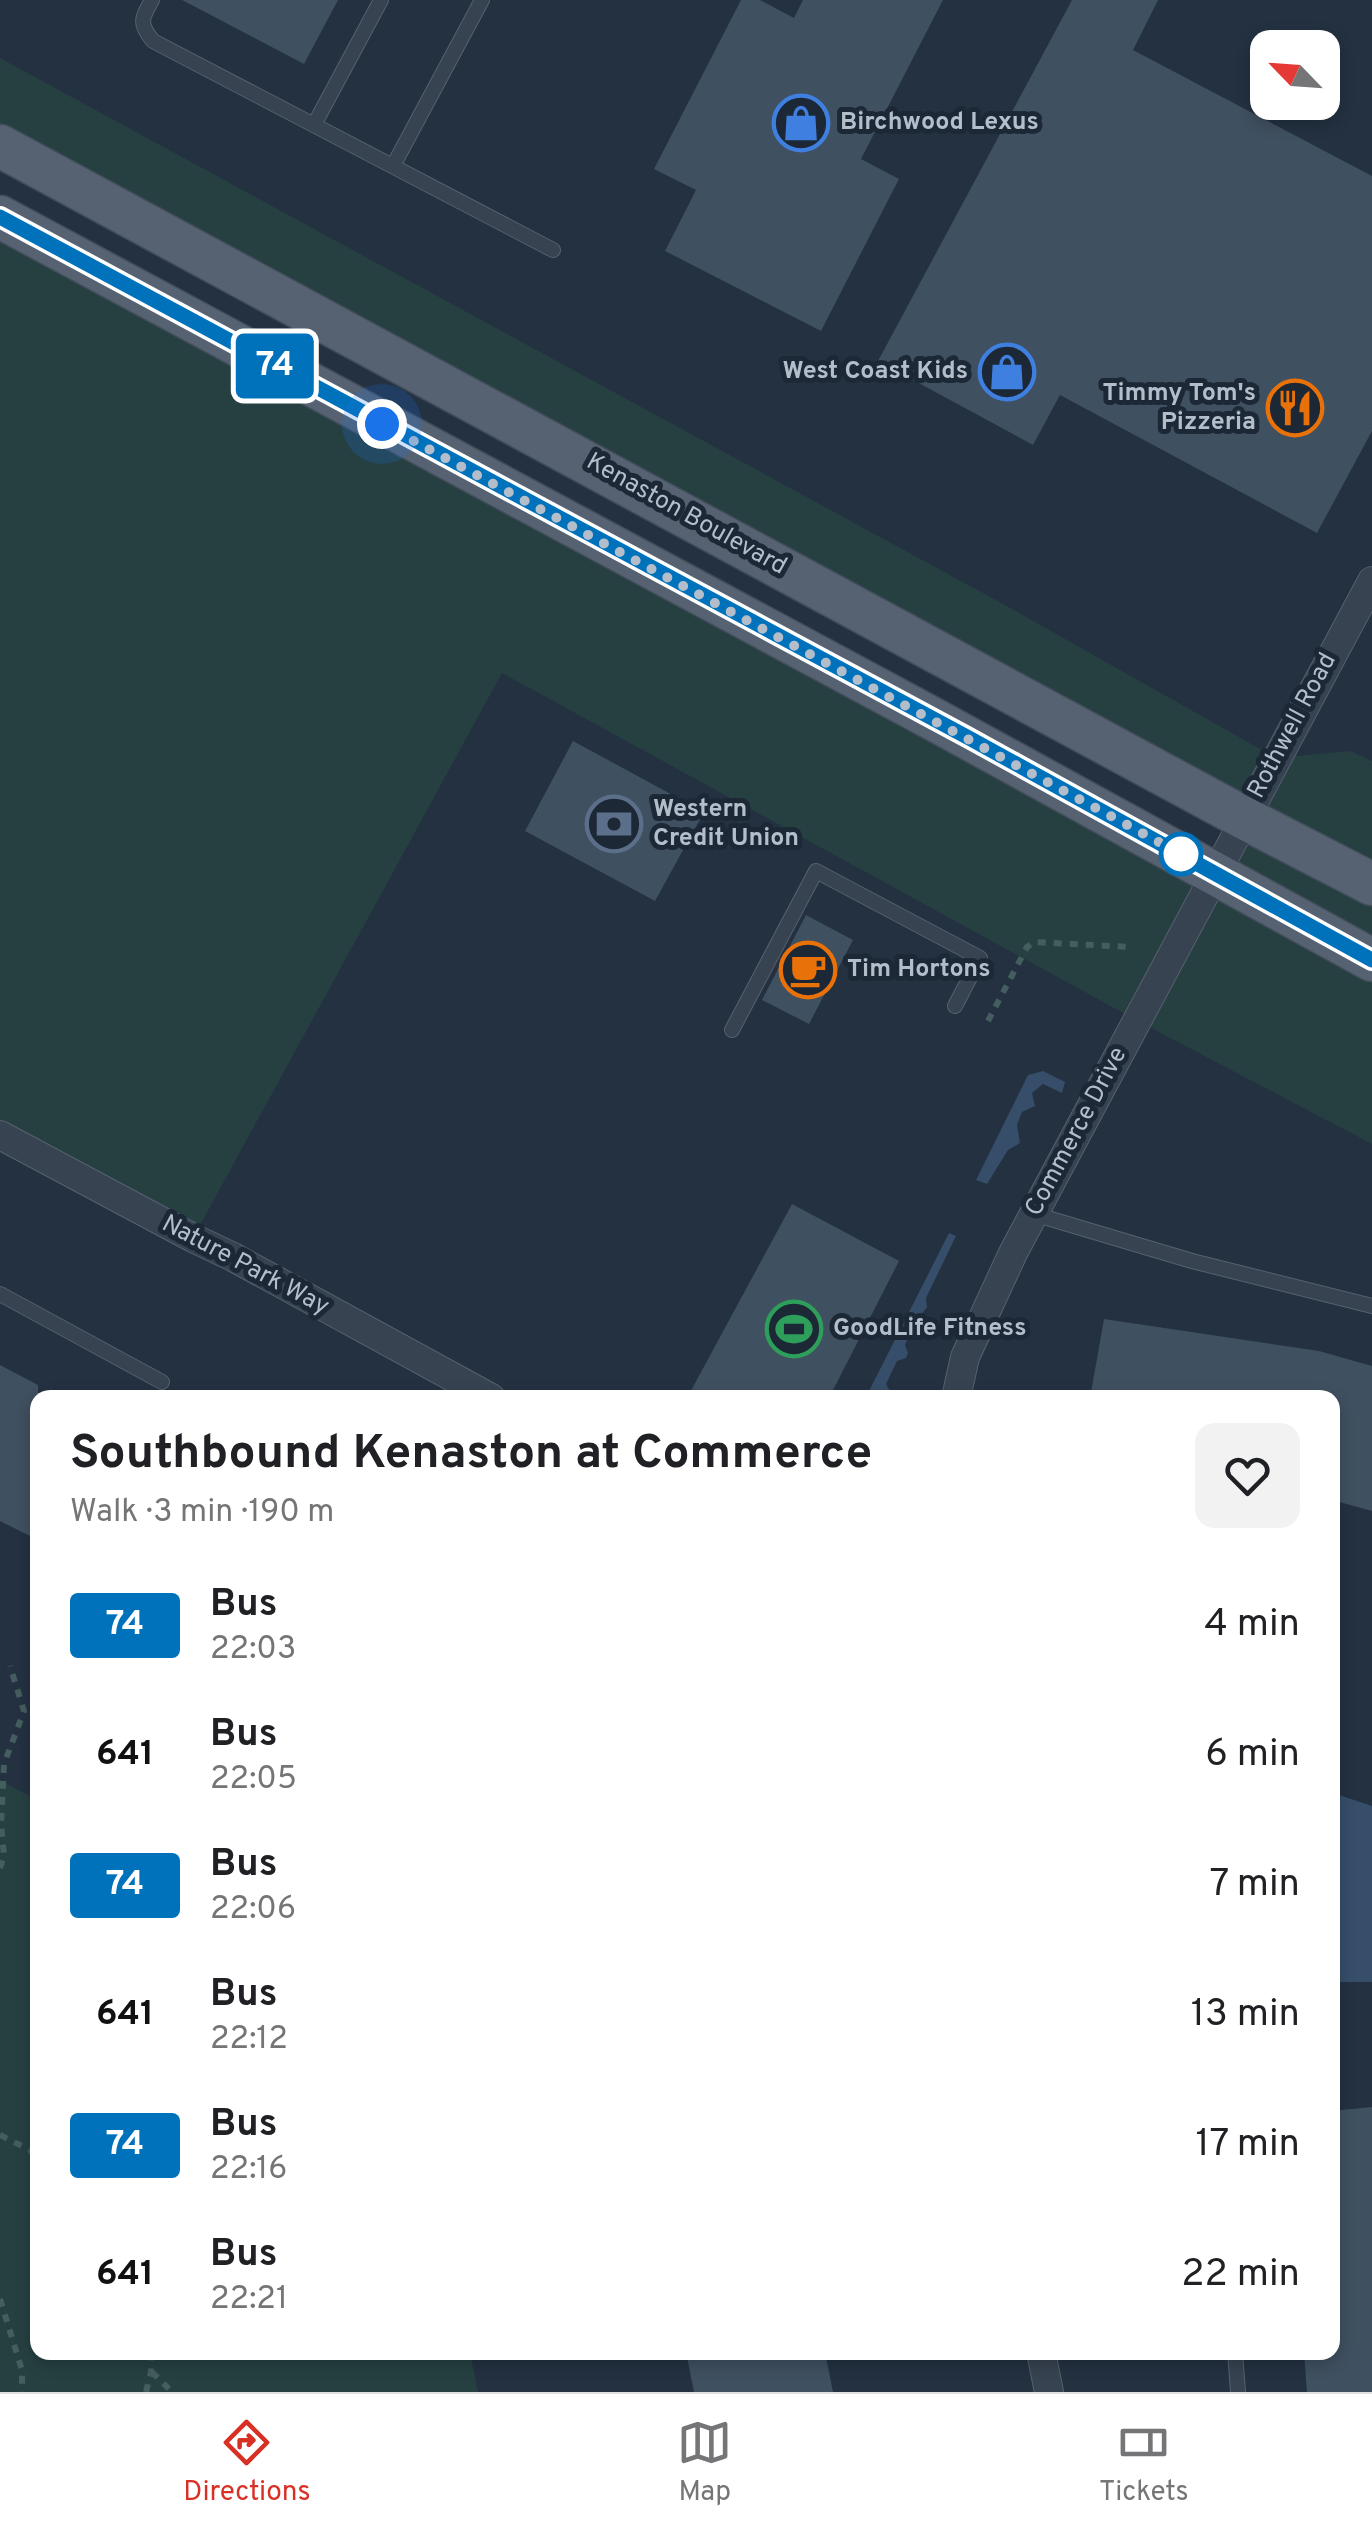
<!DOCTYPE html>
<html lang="en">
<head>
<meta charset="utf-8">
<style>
  body { margin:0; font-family:Overpass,sans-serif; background:#f2f2f2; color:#202124; height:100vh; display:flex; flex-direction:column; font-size:38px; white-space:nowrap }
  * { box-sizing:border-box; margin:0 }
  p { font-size:32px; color:#757577 }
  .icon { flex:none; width:55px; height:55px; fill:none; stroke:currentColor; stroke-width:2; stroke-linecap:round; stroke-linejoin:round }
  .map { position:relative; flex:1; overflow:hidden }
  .drawer { position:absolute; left:30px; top:1390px; width:1310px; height:970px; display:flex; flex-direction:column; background:#fff; border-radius:20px; box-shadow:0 5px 15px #0003 }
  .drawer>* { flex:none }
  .badge { padding:0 20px; border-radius:8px; font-size:35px; line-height:65px }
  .needle { width:65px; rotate:295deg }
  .fabs { position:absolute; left:1250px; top:30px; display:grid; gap:20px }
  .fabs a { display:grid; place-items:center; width:90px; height:90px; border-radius:20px; background:#fff; box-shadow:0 5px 15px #0003; font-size:50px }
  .you { position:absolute; width:50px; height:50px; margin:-25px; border:8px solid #fff; border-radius:50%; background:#1a73e8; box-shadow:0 0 0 15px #1a73e833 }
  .map>.badge { position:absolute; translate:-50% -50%; box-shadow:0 0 0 5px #fff }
  .round { display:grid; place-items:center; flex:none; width:105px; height:105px; border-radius:20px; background:#f2f2f2 }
  .overview { display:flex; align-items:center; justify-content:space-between; height:170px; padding:0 40px }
  h1 { font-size:48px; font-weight:700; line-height:75px }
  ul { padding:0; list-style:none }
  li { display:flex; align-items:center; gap:30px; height:130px; padding:0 40px }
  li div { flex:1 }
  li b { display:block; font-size:38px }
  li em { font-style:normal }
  li .badge { min-width:110px; font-weight:700; text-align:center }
  .tabs { display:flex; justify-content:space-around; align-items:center; height:140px; border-top:2px solid #e0e0e0; background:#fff; font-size:28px; color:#757577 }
  .tabs a { display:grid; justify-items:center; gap:5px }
  .tabs .on { color:#d93025 }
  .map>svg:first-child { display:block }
  .green { fill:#264042 }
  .water { fill:#364e69 }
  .building { fill:#3f5060 }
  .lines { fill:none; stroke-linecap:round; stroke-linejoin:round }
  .service-casing { stroke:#56616e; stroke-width:16 }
  .minor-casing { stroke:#56616e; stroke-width:30 }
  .primary-casing { stroke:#414c5a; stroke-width:45 }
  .path { stroke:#445d5f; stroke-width:6; stroke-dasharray:8 8; stroke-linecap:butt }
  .service { stroke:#384351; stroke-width:14 }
  .minor { stroke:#384351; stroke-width:28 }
  .primary { stroke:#566271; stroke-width:42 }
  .line-casing { stroke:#fff; stroke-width:22 }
  .line { stroke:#0072bc; stroke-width:15 }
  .walk { stroke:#b4becb; stroke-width:10; stroke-dasharray:0 18 }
  .stop-dot { fill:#fff; stroke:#0072bc; stroke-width:5 }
  .labels { text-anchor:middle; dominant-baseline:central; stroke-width:10; stroke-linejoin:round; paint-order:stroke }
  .poi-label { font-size:25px; font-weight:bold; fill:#b4becb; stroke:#1d2836; text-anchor:start }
  .street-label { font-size:25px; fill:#b4becb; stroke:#1d2836 }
</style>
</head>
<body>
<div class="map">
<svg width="1372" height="2392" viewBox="0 0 1372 2392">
  <rect width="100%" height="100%" fill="#233141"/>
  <path class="green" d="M0,58L1005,605L1276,758L1350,751L1372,761V1144L1136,1020L502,673L193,1238L0,1135V217L1214,872L1243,819L0,135Z
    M0,1780L37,1800L38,2352L470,2353L478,2392H0Z"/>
  <path class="water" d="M1043,1071L1065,1082L1062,1093L1043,1084L1032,1093L1035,1106L1022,1112L1017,1125L1020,1143L1008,1150L987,1184L976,1180L1028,1075Z
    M949,1233L956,1236L926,1298L927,1307L913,1326L905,1345L908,1353L906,1358L897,1361L886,1384L893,1397H866Z
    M1333,1793L1372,1806V1982H1333Z"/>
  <path class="building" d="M182,0H338L304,64Z
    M741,0H760L794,18L803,0H943L861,159L899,179L821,331L665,251L696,190L654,169Z
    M1072,0H1158L1133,50L1372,176V431L1317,533L1060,395L1033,445L878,361Z
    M573,741L704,812L655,901L525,831Z
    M806,915L853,940L809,1024L762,1000Z
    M792,1204L899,1261L829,1398H687Z
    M1104,1319L1319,1351L1372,1366V1511L1332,1500V1398H1090Z
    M0,1365L38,1385V1540L0,1521Z
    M1372,2107V2392H1307L1304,2352H1332V2111Z
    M686,2352H825L833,2392H694Z"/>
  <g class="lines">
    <g class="service-casing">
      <path id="service" d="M152,0C142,18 138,23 153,41L553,250
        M314,125L381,0
        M393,166L482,0
        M732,1030L816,871L980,958L955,1006
        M1034,1214L1192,1261L1372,1306
        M0,1294L162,1382
        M1235,2352L1238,2392"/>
    </g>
    <g class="minor-casing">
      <path id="minor" d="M0,1135L193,1238L233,1257L491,1398
        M956,1398L965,1357L1013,1253L1372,581
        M1041,2352L1049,2392"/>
    </g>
    <g class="primary-casing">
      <path id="primary" d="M0,146L1244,818L1372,884
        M0,217L935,720L1372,960"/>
    </g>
    <path class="path" d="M988,1021L1027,947L1034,942L1131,947
      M0,1868L4,1855L1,1825L4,1764L24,1711L10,1666
      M0,2135L30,2150L38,2161
      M0,2299L22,2370V2392
      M152,2372L172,2392
      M146,2392L151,2372V2352"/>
    <use href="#service" class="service"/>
    <use href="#minor" class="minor"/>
    <use href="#primary" class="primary"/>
  </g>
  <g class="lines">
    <g class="line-casing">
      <path id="line" d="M0,217L969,738L1372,960"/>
    </g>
    <use href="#line" class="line"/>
    <path class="walk" d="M382,424L1183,855L1181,854"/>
  </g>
  <defs>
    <g id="shop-ring" transform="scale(2.875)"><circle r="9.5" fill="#1d2836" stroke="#3f7fe0" stroke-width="1.5"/><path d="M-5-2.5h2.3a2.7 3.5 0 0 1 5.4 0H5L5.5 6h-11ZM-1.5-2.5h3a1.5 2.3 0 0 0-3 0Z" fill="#3f7fe0"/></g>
    <g id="restaurant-ring" transform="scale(2.875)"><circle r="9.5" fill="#1d2836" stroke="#e8710a" stroke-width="1.5"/><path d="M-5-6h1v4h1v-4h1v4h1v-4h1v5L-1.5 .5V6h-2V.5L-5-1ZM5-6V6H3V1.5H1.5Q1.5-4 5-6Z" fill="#e8710a"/></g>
    <g id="bank-ring" transform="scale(2.875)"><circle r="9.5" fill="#1d2836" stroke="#5c6f8a" stroke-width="1.5"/><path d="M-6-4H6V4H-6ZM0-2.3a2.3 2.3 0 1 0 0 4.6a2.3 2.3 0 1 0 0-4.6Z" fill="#5c6f8a"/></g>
    <g id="cafe-ring" transform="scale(2.875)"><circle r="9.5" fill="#1d2836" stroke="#e8710a" stroke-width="1.5"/><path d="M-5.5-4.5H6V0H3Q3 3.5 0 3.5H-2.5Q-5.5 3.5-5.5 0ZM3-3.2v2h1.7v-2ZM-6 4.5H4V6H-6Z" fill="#e8710a"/></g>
    <g id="stadium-ring" transform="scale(2.875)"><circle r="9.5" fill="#1d2836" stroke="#2e9e5b" stroke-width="1.5"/><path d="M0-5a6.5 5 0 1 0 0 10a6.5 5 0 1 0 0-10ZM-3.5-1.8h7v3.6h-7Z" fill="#2e9e5b"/></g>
  </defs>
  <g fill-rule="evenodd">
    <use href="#shop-ring" x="801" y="123"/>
    <use href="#shop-ring" x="1007" y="372"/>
    <use href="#restaurant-ring" x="1295" y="408"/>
    <use href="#bank-ring" x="614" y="824"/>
    <use href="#cafe-ring" x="808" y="970"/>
    <use href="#stadium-ring" x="794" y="1329"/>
  </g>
  <circle class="stop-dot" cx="1181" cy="854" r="20"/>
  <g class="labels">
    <g class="poi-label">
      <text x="840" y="123">Birchwood Lexus</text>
      <text x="968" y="372" text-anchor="end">West Coast Kids</text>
      <text x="1256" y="394" text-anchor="end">Timmy Tom's<tspan x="1256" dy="29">Pizzeria</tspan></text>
      <text x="653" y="810">Western<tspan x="653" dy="29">Credit Union</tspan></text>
      <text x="847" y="970">Tim Hortons</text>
      <text x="833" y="1329">GoodLife Fitness</text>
    </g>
    <g class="street-label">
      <text transform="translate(686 515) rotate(29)">Kenaston Boulevard</text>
      <text transform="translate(1293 726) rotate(-62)">Rothwell Road</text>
      <text transform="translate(1077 1132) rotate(-62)">Commerce Drive</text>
      <text transform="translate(245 1266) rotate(28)">Nature Park Way</text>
    </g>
  </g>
</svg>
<div class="fabs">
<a><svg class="needle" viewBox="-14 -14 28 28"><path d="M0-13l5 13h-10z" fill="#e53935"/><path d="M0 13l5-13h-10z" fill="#757577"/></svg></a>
</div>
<div class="you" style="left:382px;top:424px"></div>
<b class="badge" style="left:275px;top:366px;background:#0072bc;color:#fff">74</b>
<section class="drawer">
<div class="overview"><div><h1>Southbound Kenaston at Commerce</h1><p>Walk · 3 min · 190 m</p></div><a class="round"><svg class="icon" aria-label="heart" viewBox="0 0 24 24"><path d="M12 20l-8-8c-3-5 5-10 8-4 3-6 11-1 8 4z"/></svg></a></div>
<ul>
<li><span class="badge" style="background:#0072bc;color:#fff">74</span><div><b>Bus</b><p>22:03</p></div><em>4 min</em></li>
<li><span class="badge" style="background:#fff;color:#111">641</span><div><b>Bus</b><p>22:05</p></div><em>6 min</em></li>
<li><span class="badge" style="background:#0072bc;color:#fff">74</span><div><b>Bus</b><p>22:06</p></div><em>7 min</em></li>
<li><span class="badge" style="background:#fff;color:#111">641</span><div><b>Bus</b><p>22:12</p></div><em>13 min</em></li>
<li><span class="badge" style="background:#0072bc;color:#fff">74</span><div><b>Bus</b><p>22:16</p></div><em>17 min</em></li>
<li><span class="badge" style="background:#fff;color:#111">641</span><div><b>Bus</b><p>22:21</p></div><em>22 min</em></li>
</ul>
</section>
</div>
<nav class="tabs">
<a class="on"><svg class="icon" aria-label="directions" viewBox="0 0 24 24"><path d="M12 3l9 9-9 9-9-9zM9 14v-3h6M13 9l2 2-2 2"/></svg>Directions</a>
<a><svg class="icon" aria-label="map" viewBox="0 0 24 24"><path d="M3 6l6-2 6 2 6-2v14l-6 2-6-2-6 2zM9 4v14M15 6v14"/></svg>Map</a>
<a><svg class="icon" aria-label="tickets" viewBox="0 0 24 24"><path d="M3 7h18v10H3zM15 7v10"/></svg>Tickets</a>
</nav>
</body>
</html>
